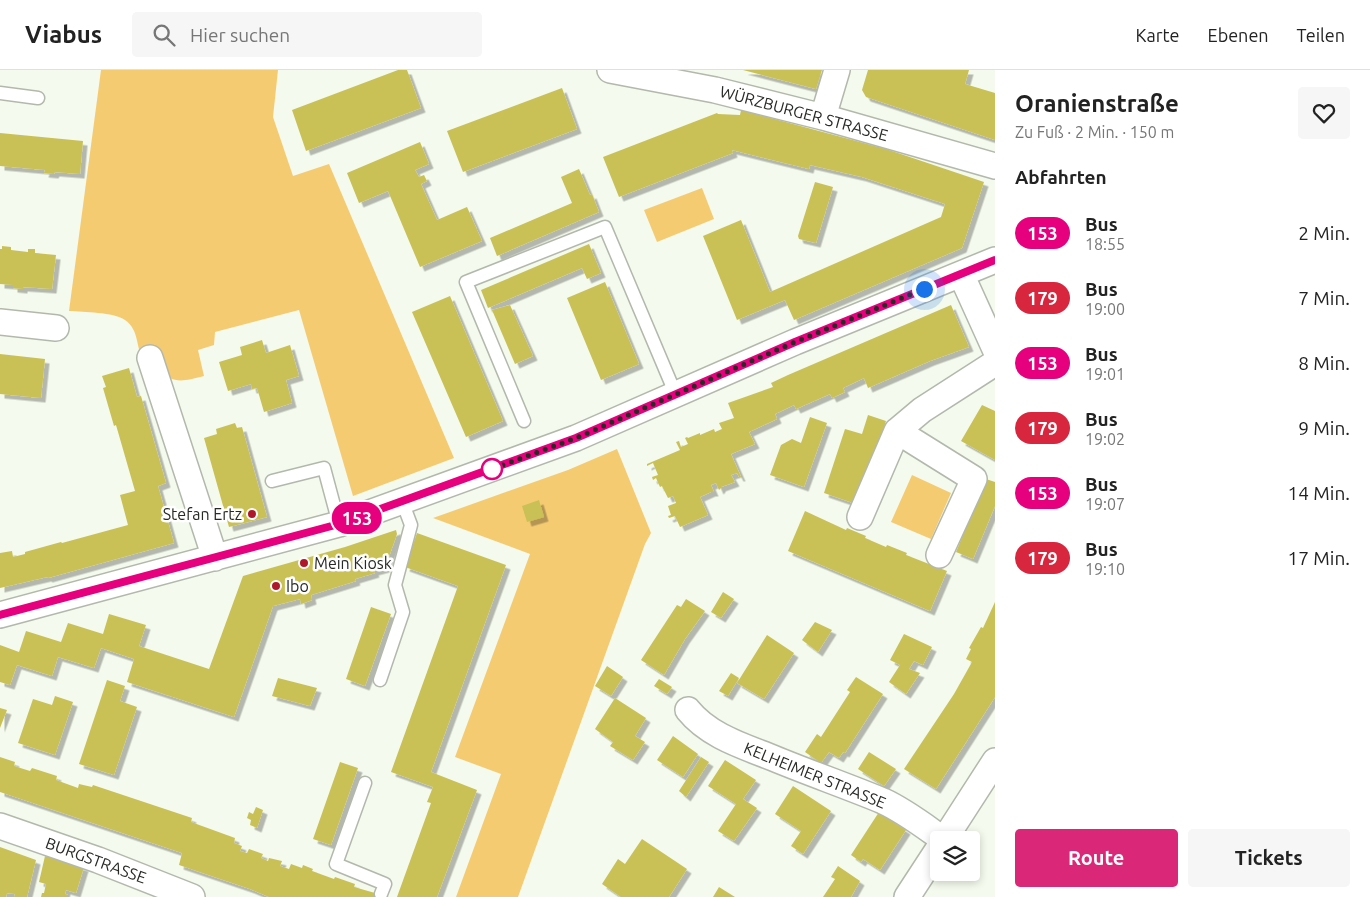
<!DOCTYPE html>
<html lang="de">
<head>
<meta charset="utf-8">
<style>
  body { margin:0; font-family:Ubuntu,sans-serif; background:#f6f6f6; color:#222; height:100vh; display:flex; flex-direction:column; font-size:19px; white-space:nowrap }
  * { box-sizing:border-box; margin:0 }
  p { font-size:16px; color:#767676 }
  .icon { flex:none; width:28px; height:28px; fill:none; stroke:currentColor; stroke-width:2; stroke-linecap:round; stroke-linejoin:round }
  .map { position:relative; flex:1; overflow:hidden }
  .sheet { display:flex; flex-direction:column; background:#fff; width:375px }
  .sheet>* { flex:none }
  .badge { padding:0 10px; border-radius:16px; font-size:18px; line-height:32px }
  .controls { position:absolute; left:930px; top:761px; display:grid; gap:10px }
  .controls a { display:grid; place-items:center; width:50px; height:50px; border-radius:5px; background:#fff; box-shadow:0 2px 8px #0003; font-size:25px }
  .you { position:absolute; width:25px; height:25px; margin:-12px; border:4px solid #fff; border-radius:50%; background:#1a73e8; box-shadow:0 0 0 8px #1a73e833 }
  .map>.badge { position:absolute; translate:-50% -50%; box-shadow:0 0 0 2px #fff }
  h2 { padding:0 20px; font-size:19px; line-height:45px }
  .round { display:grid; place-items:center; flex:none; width:52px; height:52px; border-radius:5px; background:#f6f6f6 }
  .overview { display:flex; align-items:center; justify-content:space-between; height:85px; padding:0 20px }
  h1 { font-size:24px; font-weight:600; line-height:38px }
  .primary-button { display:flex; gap:10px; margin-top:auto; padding:10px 20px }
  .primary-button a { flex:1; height:58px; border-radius:5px; background:#db2777; color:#fff; font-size:20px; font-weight:600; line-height:58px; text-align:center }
  .primary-button a+a { background:#f6f6f6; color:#222 }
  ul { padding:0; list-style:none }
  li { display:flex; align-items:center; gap:15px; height:65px; padding:0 20px }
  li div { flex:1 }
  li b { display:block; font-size:19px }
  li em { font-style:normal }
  li .badge { min-width:55px; font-weight:700; text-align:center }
  header { display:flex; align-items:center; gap:30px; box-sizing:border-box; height:70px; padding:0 25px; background:#fff; border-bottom:1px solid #e0e0e0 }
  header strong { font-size:24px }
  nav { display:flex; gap:28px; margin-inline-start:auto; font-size:18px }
  .search { width:350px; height:45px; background:#f6f6f6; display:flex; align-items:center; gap:12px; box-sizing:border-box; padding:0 18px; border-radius:5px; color:#767676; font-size:19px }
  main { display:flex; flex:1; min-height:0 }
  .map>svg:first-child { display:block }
  .green { fill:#f5cb72 }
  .building { fill:#c9c155; filter:url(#shadow) }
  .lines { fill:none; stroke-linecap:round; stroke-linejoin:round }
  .lane-casing { stroke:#b3b8ac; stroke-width:15 }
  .street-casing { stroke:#b3b8ac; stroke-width:28 }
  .lane { stroke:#fff; stroke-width:12 }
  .street { stroke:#fff; stroke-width:25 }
  .line-casing { stroke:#fff; stroke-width:11 }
  .line { stroke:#e6007e; stroke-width:8 }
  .walk { stroke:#282a25; stroke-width:5; stroke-dasharray:0 9 }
  .stop-dot { fill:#fff; stroke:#e6007e; stroke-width:2.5 }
  .poi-dot { fill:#ad192a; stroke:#fff; stroke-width:2 }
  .labels { text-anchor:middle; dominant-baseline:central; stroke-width:5; stroke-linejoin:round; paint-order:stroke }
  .street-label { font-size:16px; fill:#282a25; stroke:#fff }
  .poi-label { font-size:16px; fill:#282a25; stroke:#fff; text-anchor:start }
</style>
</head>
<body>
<header>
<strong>Viabus</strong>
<div class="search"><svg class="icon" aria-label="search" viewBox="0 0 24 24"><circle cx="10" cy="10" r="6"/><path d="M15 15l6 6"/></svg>Hier suchen</div>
<nav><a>Karte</a><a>Ebenen</a><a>Teilen</a></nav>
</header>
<main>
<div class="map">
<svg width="995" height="827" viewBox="0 0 995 827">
  <defs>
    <filter id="shadow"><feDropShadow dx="4.5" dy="4.5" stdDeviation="0" flood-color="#0004"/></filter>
  </defs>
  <rect width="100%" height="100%" fill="#f4faed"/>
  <path class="green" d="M101,0H278L273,47L293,106L329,94L454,388L353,426L299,240L215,262L214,275L198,280L204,306C180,312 175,314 155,298C151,295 146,291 143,288C135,276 140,261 125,250C113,242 84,242 69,241Z
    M702,118L714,149L657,172L644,140Z
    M617,379L651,463L645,474L518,827H456L501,704L455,687L530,484L433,448L568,400Z
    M912,405L951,423L931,469L891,452Z"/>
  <path class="building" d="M398,0H407L421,38L306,81L292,40Z
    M743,0H822L816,19Z
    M868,0H969L965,14L995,23V70L866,27L862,20Z
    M562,18L577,59L463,102L447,61Z
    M741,40L886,79L984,112L962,178L794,250L785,230L737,250L703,166L741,150L770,222L941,147L945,134L862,107L810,95L809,99L732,80L733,83L619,127L603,87L717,43L718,44L740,45Z
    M0,63L83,71L80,104L55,102L54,104L44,103L45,100L0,96Z
    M420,72L429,94L415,100L419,107L424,105L427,111L421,114L437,150L467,137L482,171L420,197L388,121L359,133L347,103Z
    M579,99L590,125L592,124L599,142L497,186L490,168L572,133L561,107Z
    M815,112L833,117L816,173L799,169L798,166Z
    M589,174L601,203L587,209L582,198L488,238L481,220Z
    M2,176L11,177V180L28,182V179H35V183L56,185L52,219L23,217V219L13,218V215L0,214V179H2Z
    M605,212L639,294L601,310L567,228Z
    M450,226L503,351L466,367L412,242Z
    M510,235L533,286L515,294L492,240Z
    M951,235L969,277L930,291L868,318L864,308L843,318L845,322L832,328L830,324L796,339L794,335L775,344L777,349L749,362L755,374L731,384L741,407H739L737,403L731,405L735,412L721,417V418L719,420L716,413L711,415L714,422H711L700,427L708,445L680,457L675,446L669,448L668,446L671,445L668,436L676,433L673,426L668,428L662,416L660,417L656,408L653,410L652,407L658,405L653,393L647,396V394L680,380L676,372L679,371L681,377L688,374L685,368L687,367L688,368L700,363V365L714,359L715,362L722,359L719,353L734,348L728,333L773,317L771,313L788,305Z
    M262,270L266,283L290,275L299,306L286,310L292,333L264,342L257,318L252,319L251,314L228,321L219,292L242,285L240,277Z
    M0,284L45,289L41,328L0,324Z
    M129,298L137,327L141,326L166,413L158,416L174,473L48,508L47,507L0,518V483L12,481L13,487L25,484V482L61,472L62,473L128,455L120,425L135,421L116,355L114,356L103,318L106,317L102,306Z
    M982,335L995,341V390L961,371Z
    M868,345L886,351L859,435L824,423L845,359L862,364Z
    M810,347L827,353L804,417L770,405L781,375L792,369L801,373Z
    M235,353L237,358L242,357L267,447L229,457L204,368L217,364L216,359Z
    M986,409L995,412V436L973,489L956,482Z
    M539,430L544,447L527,452L522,436Z
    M805,441L846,460L847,458L866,466L865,468L886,477L887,475L907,483L906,485L947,501L930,541L788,481Z
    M396,460L397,464L385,498L374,501L375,503L355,509L356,511L311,525L312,530L301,534L300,529L273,536L234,647L127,612L134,589L101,578L94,598L58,587L52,606L17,595L10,615L0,612V575L19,582L26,561L61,572L68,553L103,564L109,544L146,555L139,576L209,599L243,506L345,477Z
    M417,463L506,495L431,702L477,720L437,827H397L431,733L427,732L433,717L391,702L458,516L405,497Z
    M723,522L734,529L721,548L711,542Z
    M686,529L705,541L685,569L664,605L641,590L677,535L681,537Z
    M995,532V627L936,719L904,699L954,624L972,592L966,589L971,579L969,578L981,557L983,558Z
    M371,537L391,544L365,616L346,609Z
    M815,552L832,560L818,582L802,570Z
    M904,564L932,577L923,595L914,591L909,599L920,603L906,624L889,612L900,595L890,590Z
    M767,565L794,583L764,629L737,613Z
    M607,596L623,607L611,626L595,616Z
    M731,603L739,608L728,626L719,621Z
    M856,607L883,624L845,683L843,682L839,688L829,682L821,693L805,682L817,664L821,667L850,622L847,620Z
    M278,608L317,618L310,636L272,626Z
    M659,609L672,617L667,624L654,616Z
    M107,610L125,616L120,631L137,637L114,705L79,694Z
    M55,626L73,632L55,685L18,673L33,629L52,635Z
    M615,628L646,648L635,666L645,672L633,690L610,676L613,672L595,659Z
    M0,638L7,640L0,658Z
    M673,666L698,684L683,707L657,690Z
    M869,682L896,699L884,716L858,699Z
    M0,687L15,692L14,696L30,701L32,698L57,706L56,710L78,718L79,714L92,717L93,715L192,748L191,752L235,768L234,773L242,776L240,781L247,783L249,779L263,784L261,788L268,791L269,788L282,791L280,796L289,799L291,794L302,798L303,795L313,799L312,801L334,809L335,807L355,814L354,817L389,827H269L250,819L179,795L182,783L0,722Z
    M701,687L709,692L686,727L679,721Z
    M725,690L756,710L743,729L757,738L734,771L718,761L736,734L708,716Z
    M340,692L358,698L331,775L313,769Z
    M793,716L831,741L803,784L791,776L801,761L775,744Z
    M256,737L263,740L257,758L250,755L251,750L247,748L249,742L253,744Z
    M879,742L906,760L880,800L863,789L861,792L851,785Z
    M642,769L687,799L669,827H621L602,814L618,789L625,794Z
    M0,777L36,790L27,827H14L15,824L7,823L6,827H0Z
    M45,786L84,797L76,823L66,820L65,824L68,825V827H41L42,823H44L46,814L39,812Z
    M838,796L860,811L851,827H823L835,809L831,807Z
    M719,817L735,827H713Z"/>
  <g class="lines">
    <g class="lane-casing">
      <path id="lane" d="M0,23L38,28
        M524,351L466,212L605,157L676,325
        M272,411L324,398L339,454
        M380,610L403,542L395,515L411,455L402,431
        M365,713L336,794L385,814L381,824"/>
    </g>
    <g class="street-casing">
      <path id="street" d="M610,0L715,20L823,47L995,96
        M823,47L837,0
        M961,204L995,279
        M0,252L56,258
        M150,288L215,488
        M897,361L974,409L939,485
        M860,447L897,361L922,340L995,293
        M0,545L339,454L576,368L795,272L995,190
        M688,640C709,666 743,676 773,688C809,703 847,716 883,731C905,741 924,756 944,770
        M0,756L98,790L192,827
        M944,770L995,691
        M907,827L939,778"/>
    </g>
    <use href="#lane" class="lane"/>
    <use href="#street" class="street"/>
  </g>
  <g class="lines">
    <g class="line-casing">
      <path id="line" d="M0,545L339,454L576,368L795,272L995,190"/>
    </g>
    <use href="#line" class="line"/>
    <path class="walk" d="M492,399L489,400L576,368L795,272L924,219"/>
  </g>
  <circle class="stop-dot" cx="492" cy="399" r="10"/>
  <g class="poi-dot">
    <circle cx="252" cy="444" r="5"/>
    <circle cx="304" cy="493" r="5"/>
    <circle cx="276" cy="516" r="5"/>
  </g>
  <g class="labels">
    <g class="street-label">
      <text transform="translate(804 43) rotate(15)">WÜRZBURGER STRASSE</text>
      <text transform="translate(815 705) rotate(22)">KELHEIMER STRASSE</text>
      <text transform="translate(96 790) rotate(20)">BURGSTRASSE</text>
    </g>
    <g class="poi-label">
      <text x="242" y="444" text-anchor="end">Stefan Ertz</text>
      <text x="314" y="493">Mein Kiosk</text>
      <text x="286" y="516">Ibo</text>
    </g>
  </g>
</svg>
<div class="controls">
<a><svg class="icon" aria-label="layers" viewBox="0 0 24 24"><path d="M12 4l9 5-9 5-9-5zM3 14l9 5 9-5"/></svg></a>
</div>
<div class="you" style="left:924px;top:219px"></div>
<b class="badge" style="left:357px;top:448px;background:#e6007e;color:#fff">153</b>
</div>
<section class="sheet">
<div class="overview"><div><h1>Oranienstraße</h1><p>Zu Fuß · 2 Min. · 150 m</p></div><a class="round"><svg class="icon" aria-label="heart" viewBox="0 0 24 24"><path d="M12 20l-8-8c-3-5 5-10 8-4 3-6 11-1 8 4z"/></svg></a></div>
<h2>Abfahrten</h2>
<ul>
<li><span class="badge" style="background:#e6007e;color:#fff">153</span><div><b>Bus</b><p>18:55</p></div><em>2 Min.</em></li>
<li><span class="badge" style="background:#d7263d;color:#fff">179</span><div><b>Bus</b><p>19:00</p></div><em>7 Min.</em></li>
<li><span class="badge" style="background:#e6007e;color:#fff">153</span><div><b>Bus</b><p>19:01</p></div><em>8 Min.</em></li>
<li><span class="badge" style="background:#d7263d;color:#fff">179</span><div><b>Bus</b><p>19:02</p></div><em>9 Min.</em></li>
<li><span class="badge" style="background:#e6007e;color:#fff">153</span><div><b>Bus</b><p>19:07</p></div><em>14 Min.</em></li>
<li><span class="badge" style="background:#d7263d;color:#fff">179</span><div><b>Bus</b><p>19:10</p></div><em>17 Min.</em></li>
</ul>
<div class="primary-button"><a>Route</a><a>Tickets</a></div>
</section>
</main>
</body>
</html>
